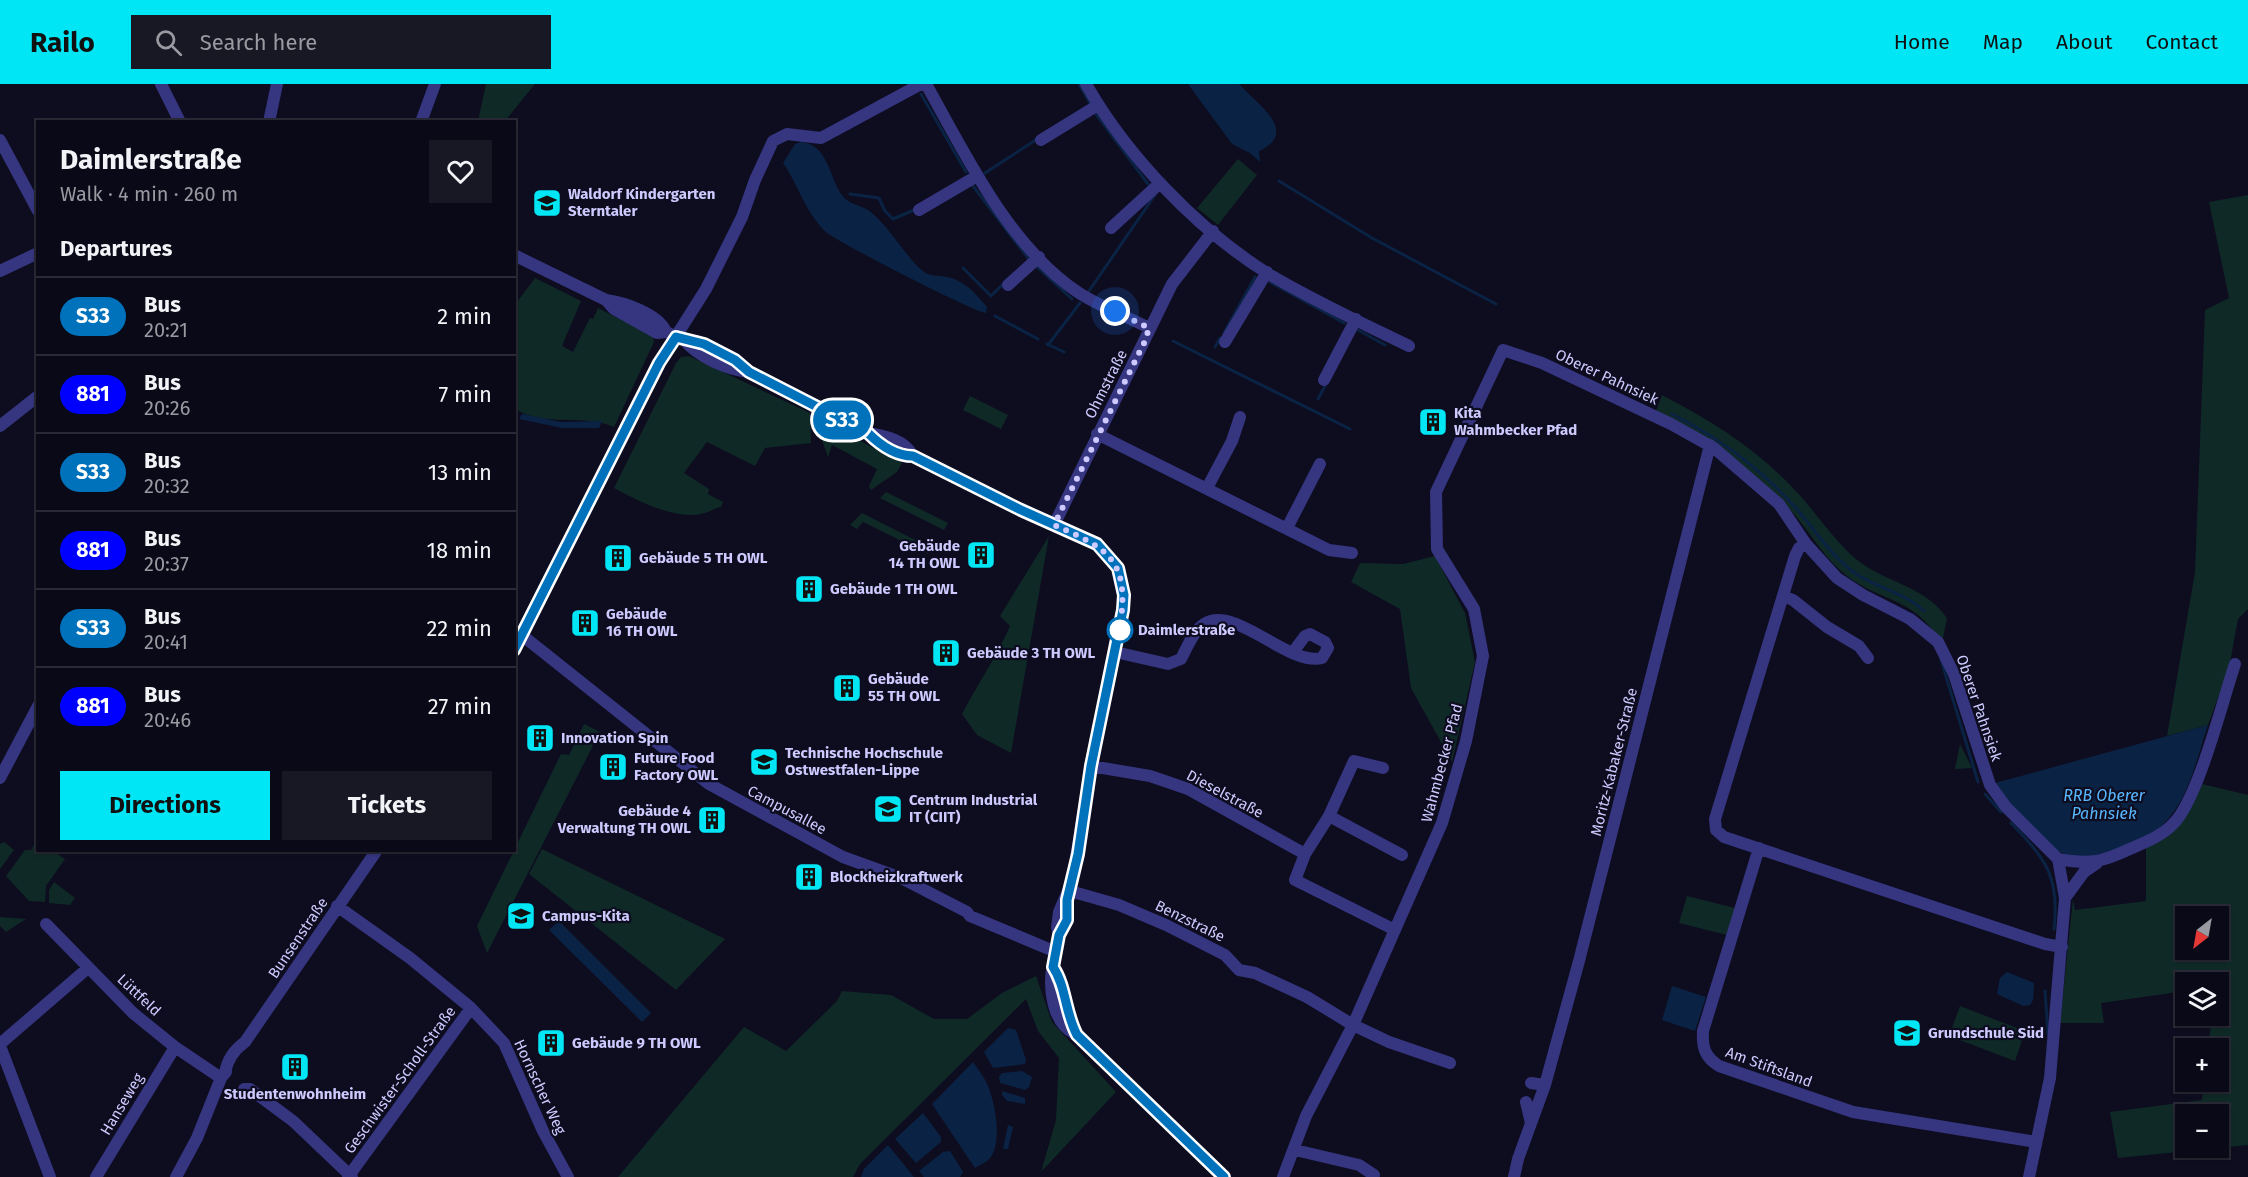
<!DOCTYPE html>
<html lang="en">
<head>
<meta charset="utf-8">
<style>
  body { margin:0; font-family:"Fira Sans",sans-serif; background:#181724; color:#f1f3f6; height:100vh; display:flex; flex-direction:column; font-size:22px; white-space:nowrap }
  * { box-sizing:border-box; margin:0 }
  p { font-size:20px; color:#999aa1 }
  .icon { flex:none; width:33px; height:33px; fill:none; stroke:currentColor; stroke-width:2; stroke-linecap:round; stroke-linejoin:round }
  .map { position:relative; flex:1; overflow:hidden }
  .panel { position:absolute; left:36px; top:36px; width:480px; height:732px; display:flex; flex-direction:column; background:#0a0917; border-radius:0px; box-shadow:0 2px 4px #0004,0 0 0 2px #2a2a36 }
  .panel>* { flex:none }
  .badge { padding:0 12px; border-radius:20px; font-size:21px; line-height:39px }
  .needle { width:39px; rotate:211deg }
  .tools { position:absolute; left:2175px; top:822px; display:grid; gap:12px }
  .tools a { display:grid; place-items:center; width:54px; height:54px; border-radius:0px; background:#0a0917; box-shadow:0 2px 4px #0004,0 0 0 2px #2a2a36; font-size:30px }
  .you { position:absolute; width:30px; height:30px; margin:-15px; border:4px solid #fff; border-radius:50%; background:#1a73e8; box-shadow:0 0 0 9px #1a73e833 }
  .map>.badge { position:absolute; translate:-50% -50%; box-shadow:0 0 0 3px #fff }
  h2 { padding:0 24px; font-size:22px; line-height:54px }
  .round { display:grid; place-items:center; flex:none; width:63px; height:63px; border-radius:0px; background:#181724 }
  .overview { display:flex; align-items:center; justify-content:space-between; height:102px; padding:0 24px }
  h1 { font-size:28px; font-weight:700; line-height:45px }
  .action { display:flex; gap:12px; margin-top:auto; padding:12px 24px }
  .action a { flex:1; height:69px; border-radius:0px; background:#00e6f5; color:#111; font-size:24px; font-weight:700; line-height:69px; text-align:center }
  .action a+a { background:#181724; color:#f1f3f6 }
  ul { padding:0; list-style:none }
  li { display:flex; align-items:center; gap:18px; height:78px; padding:0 24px; border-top:2px solid #2a2a36 }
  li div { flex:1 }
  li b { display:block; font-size:22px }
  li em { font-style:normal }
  li .badge { min-width:66px; font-weight:700; text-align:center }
  header { display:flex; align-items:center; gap:36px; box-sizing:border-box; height:84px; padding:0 30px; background:#00e6f5; color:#111 }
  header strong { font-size:28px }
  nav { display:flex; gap:33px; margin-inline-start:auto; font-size:21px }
  .search { width:420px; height:54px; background:#181724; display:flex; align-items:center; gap:15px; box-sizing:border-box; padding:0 21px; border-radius:0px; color:#999aa1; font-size:22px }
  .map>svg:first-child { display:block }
  .green { fill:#0f2927; fill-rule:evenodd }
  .water { fill:#0a2344 }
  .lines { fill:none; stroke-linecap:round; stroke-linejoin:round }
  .stream { stroke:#0a2344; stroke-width:3 }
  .minor { stroke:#353580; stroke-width:12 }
  .line-casing { stroke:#fff; stroke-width:14 }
  .line { stroke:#0072bc; stroke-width:9 }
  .walk { stroke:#cecaff; stroke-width:6; stroke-dasharray:0 10.8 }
  .stop-dot { fill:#fff; stroke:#0072bc; stroke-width:3 }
  .labels { text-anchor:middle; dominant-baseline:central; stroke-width:4.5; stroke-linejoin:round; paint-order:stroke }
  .poi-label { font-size:15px; font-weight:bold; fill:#cecaff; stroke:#0e0c1f; text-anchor:start }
  .street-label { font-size:15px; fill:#cecaff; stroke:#0e0c1f }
  .stop-label { font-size:15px; font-weight:bold; fill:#cecaff; stroke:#0e0c1f; text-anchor:start }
  .water-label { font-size:16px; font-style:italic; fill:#58b8ff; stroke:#0e0c1f }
</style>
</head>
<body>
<header>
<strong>Railo</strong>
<div class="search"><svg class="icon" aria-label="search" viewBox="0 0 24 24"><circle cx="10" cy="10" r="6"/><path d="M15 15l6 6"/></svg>Search here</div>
<nav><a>Home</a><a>Map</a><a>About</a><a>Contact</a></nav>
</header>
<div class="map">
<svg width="2248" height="1093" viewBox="0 0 2248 1093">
  <rect width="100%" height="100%" fill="#0e0c1f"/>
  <path class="green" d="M486,0H535L505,37H478Z
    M1238,75L1257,91L1218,141L1197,124Z
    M2248,111V525L2238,535L2229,584L2208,641L2167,652L2195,488L2205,226L2229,214L2209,118Z
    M535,194L581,217L562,262L573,268L590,234L593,235L598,224L653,252L654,258L614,343C583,329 546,344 515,325L514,222Z
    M689,272L810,329L811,359L765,364L755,382L707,358L684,389L709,405L708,410L723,418L721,423C716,424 713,426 708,428C680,439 638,417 614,404L676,279L681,273Z
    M1662,311C1710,336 1754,363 1792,403C1814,425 1832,455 1856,475C1885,499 1924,501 1947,534L1942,559C1911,509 1879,520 1841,487C1818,467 1805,438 1782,418C1744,385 1697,357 1656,327Z
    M970,312L1008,331L1001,345L963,326Z
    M821,336L902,379L897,388L871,406L869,402L877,385L832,361L828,373L819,348Z
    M886,408L948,439L944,446L880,414Z
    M862,429L931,464L928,470L863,438L857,445L850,441Z
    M1049,452L1011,669L977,651L962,630C978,599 996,574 1010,542L1000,532Z
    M1435,472L1465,529L1475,578L1452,678L1411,604L1400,525L1351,498L1360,479L1403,480Z
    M584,640L600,648L487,869L477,842L561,670L569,671Z
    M1960,660L1972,684L1955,685Z
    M2202,700L2248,711V1061L2118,1074L2110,1028L2202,1016L2203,998H2218V964H2207L2213,932H2218V898H2186L2185,907L2101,919L2104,939H2060L2073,815L2075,826L2146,817V763L2187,729ZM2186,832H2218V866H2186ZM2186,1030H2218V1064H2186Z
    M37,756L38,766L53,767L65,775L46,802L45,818L29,817L6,792L25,766H31Z
    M4,758L14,766L0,785V760Z
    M542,765L725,855L676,906L529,790Z
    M54,798L75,814L70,821L49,819V806Z
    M1687,812L1735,824L1727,851L1679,839Z
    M0,833L26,835L6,848L0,842Z
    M1036,892L1052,938L1116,1008L1041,1088L1056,1036L1059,974L1038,947L1026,915L860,1080L853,1093H618L744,943L786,967L837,917L842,907L891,911L934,935H967L1002,909Z
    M1960,922L2025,947L2015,977L1949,952Z"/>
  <path class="water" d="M1188,0H1239C1258,21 1300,48 1259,67L1260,78L1250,69L1232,60Z
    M801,58C827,60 829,91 841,110C849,122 862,120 872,129C890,144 909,177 924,188C931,193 939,191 947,193C964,196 976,210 987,223L986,229C974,228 835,157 826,148C805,128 799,102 783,79L795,60Z
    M522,330L561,338L602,337L599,344H562L519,335Z
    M2208,641C2193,685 2187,730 2144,755C2136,760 2123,762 2114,766C2094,773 2075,777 2056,766L2006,718L1995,699Z
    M559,837L651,929L642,938L549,846Z
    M2007,888L2034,899L2033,916L2030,921L2023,922L1997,910L2000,894Z
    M1672,902L1706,913L1695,947L1662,936Z
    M1008,944L1016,946L1026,976L1025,980L993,984L984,968Z
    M973,978C978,985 985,994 988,1002C995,1019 1001,1052 993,1069C990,1077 982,1080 975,1084L932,1020Z
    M1022,987L1032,993L1029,1003L1025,1006L1000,999L999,993L1002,989Z
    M1002,1007L1025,1014V1020L1007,1017L1002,1011Z
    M923,1029L941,1053V1058L916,1079L895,1055Z
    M1008,1041L1013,1043L1008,1065H1003Z
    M888,1061L914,1093H861L864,1085Z
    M950,1067L963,1088L960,1093H924L919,1087L943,1068Z"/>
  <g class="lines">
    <path class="stream" d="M1079,0L1090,19
      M921,10L966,88
      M1096,30L1148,100
      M985,89L1037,55
      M1279,97L1372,154L1496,220
      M973,102L1028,174
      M850,110L879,114L885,127L893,135L914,126
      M1037,183L1072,215
      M963,184L991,212L1003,200
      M1270,198L1344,239
      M1089,207L1155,111
      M995,232L1038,255
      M1358,246L1385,261
      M1224,249L1255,193
      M1173,257L1350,345
      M1047,260L1064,268
      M1048,261L1080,219
      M1215,263L1220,254
      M1318,315L1325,302
      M1672,330C1719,354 1760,384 1795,423C1812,442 1826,465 1846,482C1869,503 1902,506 1924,527
      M1941,576L1978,698
      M1985,710L2001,728
      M2011,739C2046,775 2060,793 2054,845
      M2045,907L2048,950"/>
    <path class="minor" d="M161,0L180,38
      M926,0C966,71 1009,163 1079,209C1101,223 1126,232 1149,244
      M1086,0C1127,72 1197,145 1267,189C1312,216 1362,239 1409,262
      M269,38L277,0
      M421,38L435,0
      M0,56L38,127
      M1041,56L1098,21
      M919,126L977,92
      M1111,144L1159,100
      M514,171L606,216L614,225L657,249L666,248L684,256L697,257L735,276L749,288L868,349C885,352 904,355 913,372
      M0,187L38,169
      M1008,201L1039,173
      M606,216C623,218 659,230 666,248
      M684,256C698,273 726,285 748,288
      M1225,258L1267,188
      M1324,296L1356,235
      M0,342L38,312
      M868,349C880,361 895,372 913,372L1021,426L1097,460L1118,484L1123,511V526L1091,682L1072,798L1059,828L1057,843L1059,851
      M1097,350L1329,466L1352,469
      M1207,404L1232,357L1240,333
      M1054,441L1172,200L1213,147
      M1287,444L1320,380
      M1806,460L1799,464L1795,472L1715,735L1716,746L1724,753L2045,860L2062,863
      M1783,512L1793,516L1827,543L1859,562L1868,574
      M523,552L709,700L843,773L901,794L967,828L970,832L1056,868
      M514,567L659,279L706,205L742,133L755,96L773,57L787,50L821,54L921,0
      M1115,568L1168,580L1181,575C1187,564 1193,547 1204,540C1235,520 1289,583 1322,574L1328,564L1325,558L1310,550L1305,552L1293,568
      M1091,682L1150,692L1188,705L1305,770
      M0,694L38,622
      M1329,732L1354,677L1383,684
      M1759,764L1703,947C1702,964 1705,973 1719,982L1853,1028L2036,1058
      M2058,775C2091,781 2102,778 2132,764C2146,758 2161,752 2172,741C2198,717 2222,618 2235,580
      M1070,807L1119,821L1166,841L1225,871L1239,886L1255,889L1307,913L1353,941L1389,958L1450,979
      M2065,814L2084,788L2097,779
      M337,822L410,874L471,924
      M46,840L133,929L175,963L221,994
      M1395,846L1295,796L1305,770L1329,732L1402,771
      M1059,852L1067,836V816
      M1053,880C1048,903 1052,939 1075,950
      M1053,883C1066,902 1065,929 1077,951L1224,1093
      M0,960L88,884
      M0,962L50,1093
      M225,989C227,976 234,966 245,958L377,766
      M1531,999L1545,1001
      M244,1005H250L293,1037L352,1093
      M1526,1018L1531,1039
      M1295,1066L1359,1081L1374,1091
      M96,1093L175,963
      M176,1093L197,1054L221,994L226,988
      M348,1093L471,924L504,959L543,1047L568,1093
      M1283,1093L1306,1032L1353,941L1442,739L1466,657L1483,572L1474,525L1437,465L1436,408L1503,266L1542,279L1671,340L1714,364L1779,420L1806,460L1837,494L1863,511L1910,535L1938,558L1954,590L1990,701L2006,723L2058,775L2065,814L2050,994L2029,1093
      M1514,1093L1518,1075L1545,1001L1579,877L1710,361"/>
  </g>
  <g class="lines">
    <g class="line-casing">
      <path id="line" d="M514,566L659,279L676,253L704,260L735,276L749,288L868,349C880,361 895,372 913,372L1021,426L1097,460L1118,484L1124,511L1123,526L1091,682L1078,770L1067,816V836L1059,851L1053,883C1066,902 1065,929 1077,951L1224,1093"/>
    </g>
    <use href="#line" class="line"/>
    <path class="walk" d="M1115,227L1149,244L1145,257L1054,441C1116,467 1130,481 1119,550L1120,546"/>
  </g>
  <defs>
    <g id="school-square" transform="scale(1.5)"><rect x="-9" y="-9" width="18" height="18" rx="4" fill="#00e6f5" stroke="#0e0c1f"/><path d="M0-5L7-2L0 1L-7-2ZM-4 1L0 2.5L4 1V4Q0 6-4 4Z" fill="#111"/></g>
    <g id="building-square" transform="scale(1.5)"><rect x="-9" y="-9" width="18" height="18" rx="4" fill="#00e6f5" stroke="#0e0c1f"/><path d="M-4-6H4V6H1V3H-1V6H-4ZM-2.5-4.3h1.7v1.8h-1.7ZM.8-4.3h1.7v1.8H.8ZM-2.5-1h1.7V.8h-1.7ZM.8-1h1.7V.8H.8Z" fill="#111"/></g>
    <g id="university-square" transform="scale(1.5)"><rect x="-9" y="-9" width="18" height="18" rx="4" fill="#00e6f5" stroke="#0e0c1f"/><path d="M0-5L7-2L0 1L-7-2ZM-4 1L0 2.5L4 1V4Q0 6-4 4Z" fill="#111"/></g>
  </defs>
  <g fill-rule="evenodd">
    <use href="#school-square" x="547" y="119"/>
    <use href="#building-square" x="1433" y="338"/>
    <use href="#building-square" x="981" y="471"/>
    <use href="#building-square" x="618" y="474"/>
    <use href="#building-square" x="809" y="505"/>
    <use href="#building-square" x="585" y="539"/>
    <use href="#building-square" x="946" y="569"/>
    <use href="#building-square" x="847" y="604"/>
    <use href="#building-square" x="540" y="654"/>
    <use href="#university-square" x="764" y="678"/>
    <use href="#building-square" x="613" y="683"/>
    <use href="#university-square" x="888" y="725"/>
    <use href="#building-square" x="712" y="736"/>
    <use href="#building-square" x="809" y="793"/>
    <use href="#school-square" x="521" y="832"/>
    <use href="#school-square" x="1907" y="949"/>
    <use href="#building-square" x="551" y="959"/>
    <use href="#building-square" x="295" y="983"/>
  </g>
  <circle class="stop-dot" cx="1120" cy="546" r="12"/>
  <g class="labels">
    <g class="poi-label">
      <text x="568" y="110">Waldorf Kindergarten<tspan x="568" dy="17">Sterntaler</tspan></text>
      <text x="1454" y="329">Kita<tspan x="1454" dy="17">Wahmbecker Pfad</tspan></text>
      <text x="960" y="462" text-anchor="end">Gebäude<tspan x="960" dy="17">14 TH OWL</tspan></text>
      <text x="639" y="474">Gebäude 5 TH OWL</text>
      <text x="830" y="505">Gebäude 1 TH OWL</text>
      <text x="606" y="530">Gebäude<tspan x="606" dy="17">16 TH OWL</tspan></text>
      <text x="967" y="569">Gebäude 3 TH OWL</text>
      <text x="868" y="595">Gebäude<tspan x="868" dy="17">55 TH OWL</tspan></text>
      <text x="561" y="654">Innovation Spin</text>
      <text x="785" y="669">Technische Hochschule<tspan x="785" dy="17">Ostwestfalen-Lippe</tspan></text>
      <text x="634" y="674">Future Food<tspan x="634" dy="17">Factory OWL</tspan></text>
      <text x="909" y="716">Centrum Industrial<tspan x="909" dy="17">IT (CIIT)</tspan></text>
      <text x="691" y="727" text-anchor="end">Gebäude 4<tspan x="691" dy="17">Verwaltung TH OWL</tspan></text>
      <text x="830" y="793">Blockheizkraftwerk</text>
      <text x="542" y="832">Campus-Kita</text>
      <text x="1928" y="949">Grundschule Süd</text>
      <text x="572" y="959">Gebäude 9 TH OWL</text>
      <text x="295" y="1010" text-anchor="middle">Studentenwohnheim</text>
    </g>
    <g class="street-label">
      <text transform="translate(1607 293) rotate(25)">Oberer Pahnsiek</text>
      <text transform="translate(1106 300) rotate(-63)">Ohmstraße</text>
      <text transform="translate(1979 624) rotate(71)">Oberer Pahnsiek</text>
      <text transform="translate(1614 678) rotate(-76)">Moritz-Kabaker-Straße</text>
      <text transform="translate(1442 679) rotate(-75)">Wahmbecker Pfad</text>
      <text transform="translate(1225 710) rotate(28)">Dieselstraße</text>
      <text transform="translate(787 726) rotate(28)">Campusallee</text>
      <text transform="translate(1190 837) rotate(26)">Benzstraße</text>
      <text transform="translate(298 854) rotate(-56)">Bunsenstraße</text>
      <text transform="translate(139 911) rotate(43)">Lüttfeld</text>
      <text transform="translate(1769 983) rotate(20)">Am Stiftsland</text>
      <text transform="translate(400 996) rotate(-54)">Geschwister-Scholl-Straße</text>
      <text transform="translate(540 1003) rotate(65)">Hornscher Weg</text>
      <text transform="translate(122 1020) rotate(-59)">Hanseweg</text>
    </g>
    <g class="stop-label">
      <text x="1138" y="546">Daimlerstraße</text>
    </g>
    <g class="water-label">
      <text x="2104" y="711">RRB Oberer<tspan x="2104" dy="18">Pahnsiek</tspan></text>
    </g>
  </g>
</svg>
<div class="tools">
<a><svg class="needle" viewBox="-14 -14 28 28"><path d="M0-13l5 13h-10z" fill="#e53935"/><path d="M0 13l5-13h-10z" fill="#999aa1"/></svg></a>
<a><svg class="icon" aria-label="layers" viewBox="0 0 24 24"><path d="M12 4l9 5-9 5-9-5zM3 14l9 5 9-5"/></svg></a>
<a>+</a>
<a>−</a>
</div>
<div class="you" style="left:1115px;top:227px"></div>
<b class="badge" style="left:842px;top:336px;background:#0072bc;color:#fff">S33</b>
<section class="panel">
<div class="overview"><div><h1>Daimlerstraße</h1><p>Walk · 4 min · 260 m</p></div><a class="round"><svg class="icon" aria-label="heart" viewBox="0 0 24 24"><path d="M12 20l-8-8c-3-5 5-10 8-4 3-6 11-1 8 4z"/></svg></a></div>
<h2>Departures</h2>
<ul>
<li><span class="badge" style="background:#0072bc;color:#fff">S33</span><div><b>Bus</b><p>20:21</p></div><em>2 min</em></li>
<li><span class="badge" style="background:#00f;color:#fff">881</span><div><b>Bus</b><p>20:26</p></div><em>7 min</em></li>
<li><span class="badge" style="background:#0072bc;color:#fff">S33</span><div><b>Bus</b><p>20:32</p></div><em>13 min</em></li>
<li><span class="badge" style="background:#00f;color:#fff">881</span><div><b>Bus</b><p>20:37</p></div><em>18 min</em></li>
<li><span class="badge" style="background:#0072bc;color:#fff">S33</span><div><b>Bus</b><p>20:41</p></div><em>22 min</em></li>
<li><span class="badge" style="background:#00f;color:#fff">881</span><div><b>Bus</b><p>20:46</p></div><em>27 min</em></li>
</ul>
<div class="action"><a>Directions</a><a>Tickets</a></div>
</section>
</div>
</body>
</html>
